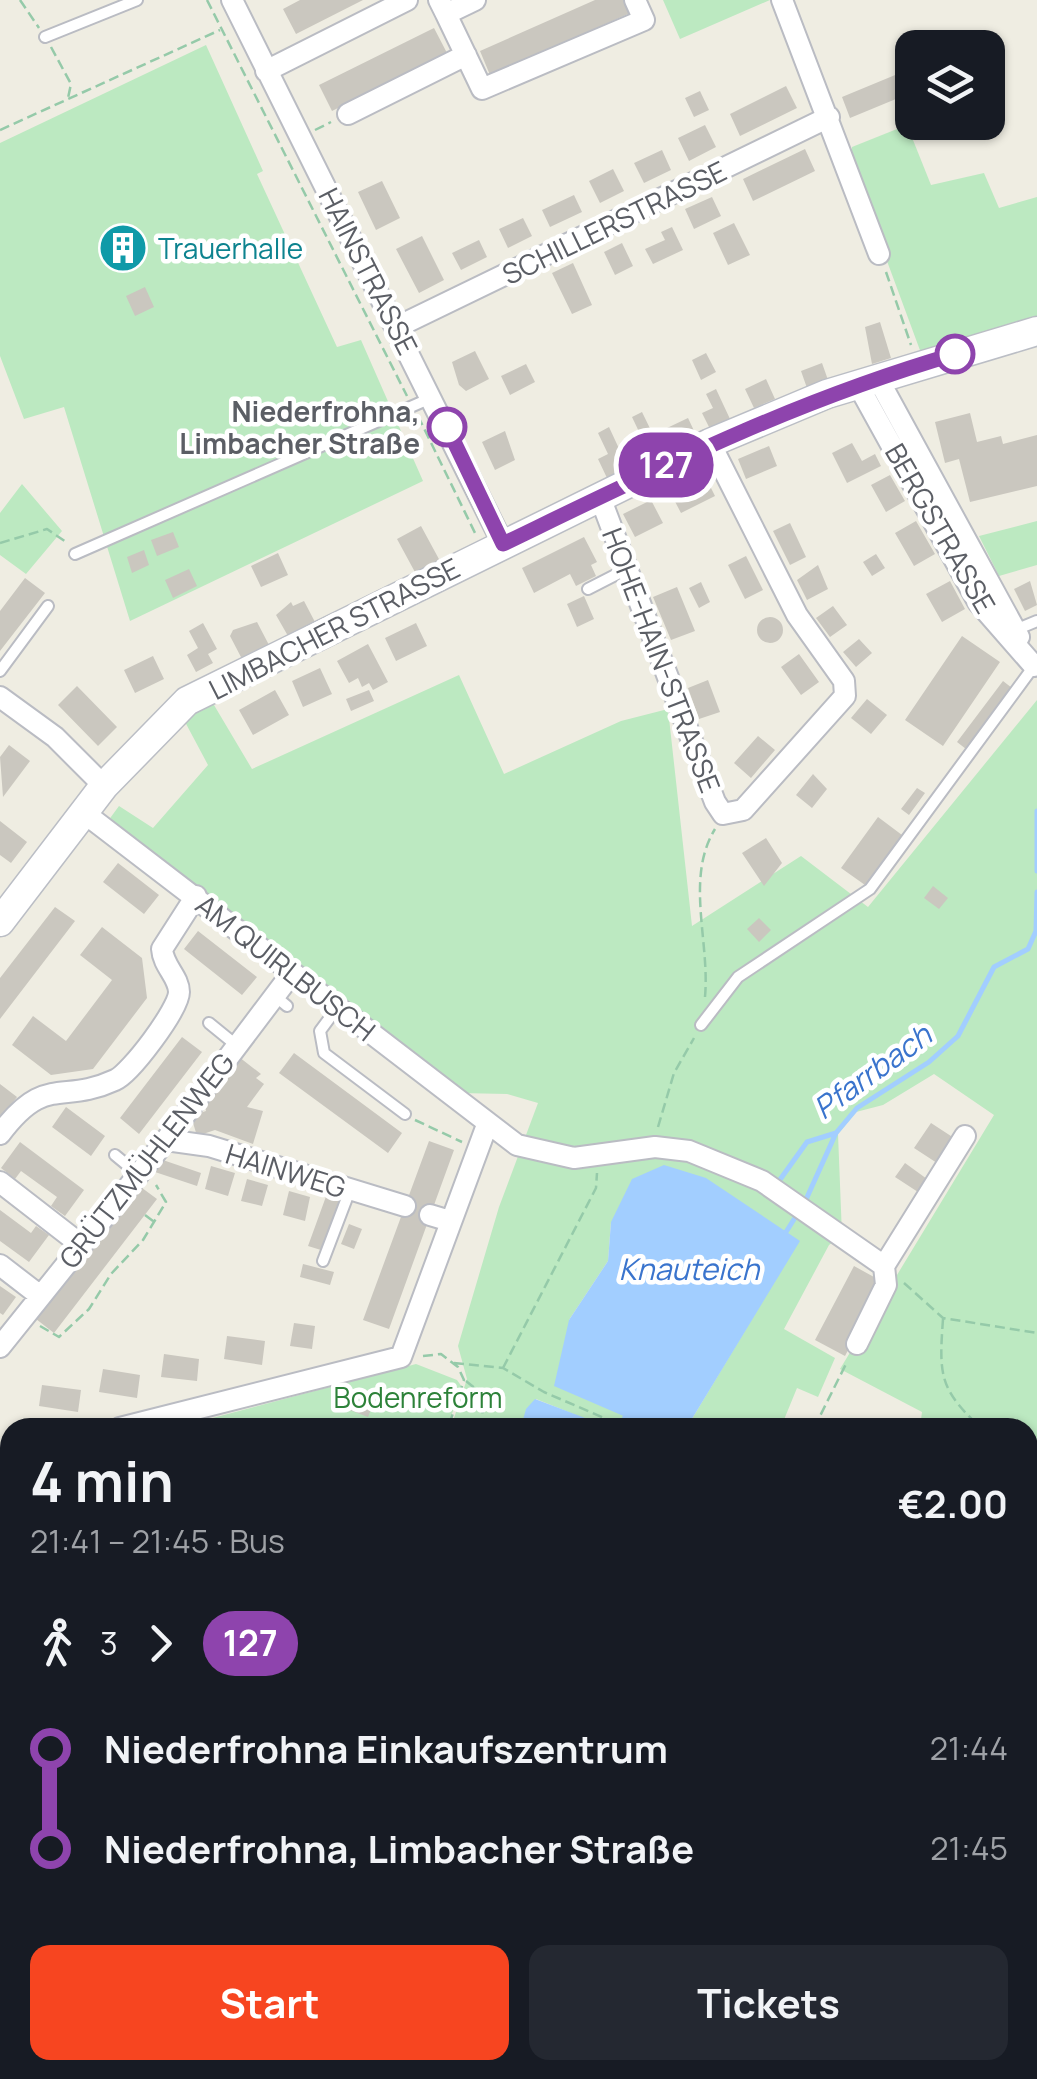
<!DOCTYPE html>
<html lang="en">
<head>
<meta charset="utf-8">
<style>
  body { margin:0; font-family:Manrope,sans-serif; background:#242831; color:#f1f3f6; height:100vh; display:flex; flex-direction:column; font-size:38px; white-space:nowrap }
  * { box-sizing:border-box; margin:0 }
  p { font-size:32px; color:#9ea1a6 }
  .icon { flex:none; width:55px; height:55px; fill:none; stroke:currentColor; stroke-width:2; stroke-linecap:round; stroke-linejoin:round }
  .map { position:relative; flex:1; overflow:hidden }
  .details { position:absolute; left:0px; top:1418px; width:1038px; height:662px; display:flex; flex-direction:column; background:#171b24; border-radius:30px 30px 0 0; box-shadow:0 2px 8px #0004 }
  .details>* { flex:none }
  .badge { padding:0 20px; border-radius:32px; font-size:35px; line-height:65px }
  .tools { position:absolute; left:895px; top:30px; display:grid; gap:20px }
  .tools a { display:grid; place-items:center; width:110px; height:110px; border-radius:20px; background:#171b24; box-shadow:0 2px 8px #0004; font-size:50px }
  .map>.badge { position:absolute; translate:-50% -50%; box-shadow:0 0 0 5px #fff }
  .legs { display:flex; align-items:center; gap:15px; height:110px; padding:0 30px; font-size:32px }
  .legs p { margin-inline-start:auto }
  .overview { display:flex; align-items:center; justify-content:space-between; height:170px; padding:0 30px }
  h1 { font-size:55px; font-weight:700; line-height:75px }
  .button { display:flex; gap:20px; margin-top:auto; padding:20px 30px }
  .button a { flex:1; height:115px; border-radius:20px; background:#f74520; color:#fff; font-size:40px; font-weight:700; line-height:115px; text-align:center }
  .button a+a { background:#242831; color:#f1f3f6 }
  ul { padding:0 30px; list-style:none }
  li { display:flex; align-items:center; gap:35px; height:100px; font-size:38px }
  li i { display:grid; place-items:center; width:15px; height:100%; margin:0 12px; background:currentColor }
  li i::after { content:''; width:25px; height:25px; margin:-12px; border:8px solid; border-radius:50%; background:#171b24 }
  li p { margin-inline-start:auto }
  li:first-child i { background:linear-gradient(#0000 50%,currentColor 0) }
  li:last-child i { background:linear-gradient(currentColor 50%,#0000 0) }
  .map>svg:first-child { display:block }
  .green { fill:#bce9c1 }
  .water { fill:#a2ceff }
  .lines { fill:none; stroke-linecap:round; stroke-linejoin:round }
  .stream { stroke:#a2ceff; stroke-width:5 }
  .building { fill:#cac7bf }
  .lane-casing { stroke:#babcc3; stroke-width:14 }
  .street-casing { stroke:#babcc3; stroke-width:24 }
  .secondary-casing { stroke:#bbbec5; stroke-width:31 }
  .path { stroke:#95caa9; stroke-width:2.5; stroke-dasharray:10 5; stroke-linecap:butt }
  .lane { stroke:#fff; stroke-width:10 }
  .street { stroke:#fff; stroke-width:20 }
  .secondary { stroke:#fff; stroke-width:28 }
  .line-1-casing { stroke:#fff; stroke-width:22 }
  .line-1 { stroke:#8e44ad; stroke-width:15 }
  .stop-1-dot { fill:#fff; stroke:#8e44ad; stroke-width:5 }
  .labels { text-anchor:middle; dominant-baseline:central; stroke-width:9; stroke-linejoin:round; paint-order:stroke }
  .street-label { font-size:28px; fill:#5b5e65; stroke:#fff }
  .culture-label { font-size:28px; fill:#0d838f; stroke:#fff; text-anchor:start }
  .stop-label { font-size:28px; font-weight:bold; fill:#5b5e65; stroke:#fff; text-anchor:end }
  .park-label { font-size:28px; fill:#2d8239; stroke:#fff }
  .water-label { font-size:30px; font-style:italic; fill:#3a74cd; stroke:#fff }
</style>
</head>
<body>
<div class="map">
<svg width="1037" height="2079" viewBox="0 0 1037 2079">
  <rect width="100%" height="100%" fill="#efede2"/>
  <path class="green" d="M663,0H770L680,39Z
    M206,45L263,171L257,174L337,347L361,340L423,481L130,621L64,407L24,419L0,356V143Z
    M907,125L931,185L984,173L999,208L1037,197V320L1011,323L921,353L850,161L852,147Z
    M22,484L62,531L26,574L0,555V513Z
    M1037,521V565L999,576L979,536Z
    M459,675L504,774L621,721L668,709L692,926L801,856L868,907L1037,700V2079H510L509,2070H1028V1428L920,1427L922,1412L840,1369L994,1115L934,1074L883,1105L856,1112L838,1134L842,1235L829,1245L784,1329L835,1358L818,1397L797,1388L781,1427H687L799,1241L611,1222L608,1261L569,1320L649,1427H606L536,1399L522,1427H451L467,1379L458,1346L499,1207L538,1103L507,1094L459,1093L108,821L119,806L153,828L208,765L184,720L211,700L252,769Z
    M416,1364L457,1380L462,1387L447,1427L175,1428Z
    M10,1468V2070H506V2079H0V1471Z"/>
  <path class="water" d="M664,1165L706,1178L800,1241L687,1427H649L554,1386L569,1320L608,1261L611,1222L632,1179Z
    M535,1399L609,1427H521L526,1409Z"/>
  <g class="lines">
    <path class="stream" d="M1037,811V871
      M779,1181L807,1142L836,1133L857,1108L929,1062L958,1036L994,967L1028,949L1036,931L1037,892
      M804,1204L836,1133
      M786,1232L798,1213
      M621,1428L625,1417
      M530,2079L532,2070"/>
  </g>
  <path class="building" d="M300,0H363L296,34L283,9Z
    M595,0H632L637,10L490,75L480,51Z
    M434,28L447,53L332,111L319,85Z
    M900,73L908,94L850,118L842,97Z
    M786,86L797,108L740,136L730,114Z
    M700,91L709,110L694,117L685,98Z
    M705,125L716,147L689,161L678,138Z
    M805,149L815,171L753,201L743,179Z
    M662,150L671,170L644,183L634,163Z
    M613,169L624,191L600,203L589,181Z
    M382,181L400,218L376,230L358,192Z
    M574,195L582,212L550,227L542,210Z
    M712,197L721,216L694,229L685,209Z
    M523,218L532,236L508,248L499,229Z
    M734,223L750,255L728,265L713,233Z
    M672,227L683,250L653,264L645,249L665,240L661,232Z
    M129,228L140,262L117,269L106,235Z
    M422,236L444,280L419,293L396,249Z
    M479,240L487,257L461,270L452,253Z
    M622,243L633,266L615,275L604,252Z
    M573,263L592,305L572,314L552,273Z
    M145,287L154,307L135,316L126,296Z
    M880,322L891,358L872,364L865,327Z
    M475,351L489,379L466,391L459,385L452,362Z
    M706,353L716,372L701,380L692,360Z
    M822,363L828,380L807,388L801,371Z
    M526,364L535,382L510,395L501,376Z
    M766,379L775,399L754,408L745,389Z
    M716,389L730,419L710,429L702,413L713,408L706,394Z
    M642,412L661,451L641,461L632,443L642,438L632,417Z
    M970,413L977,442L1001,436L1003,444L1037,435V486L970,502L959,459L945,463L935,422Z
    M688,418L696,435L675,445L667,428Z
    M609,427L628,468L607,478L598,459L608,454L598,433Z
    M505,431L515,460L495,470L482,442Z
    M852,443L862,461L875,454L881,466L847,483L832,453Z
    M769,446L777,466L746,479L738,459Z
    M704,474L715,496L681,513L670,492Z
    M890,475L905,501L886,512L871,485Z
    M651,500L663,523L635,537L623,514Z
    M916,521L935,554L914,566L895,533Z
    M790,523L806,557L790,565L773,531Z
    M421,526L440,561L416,574L397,539Z
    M173,532L179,547L157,556L151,540Z
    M584,537L597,562L591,565L596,576L576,586L570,574L534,593L522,568Z
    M144,550L149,565L132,573L127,557Z
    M278,553L288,575L261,587L251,566Z
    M876,554L885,568L872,576L863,562Z
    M746,556L763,590L745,599L728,565Z
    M818,565L828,589L807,600L797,580Z
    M189,569L197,586L173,598L165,580Z
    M25,578L45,593L0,651V611Z
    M950,581L965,609L942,622L926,594Z
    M1030,581L1037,605L1025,611L1014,589Z
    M701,582L710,602L699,608L689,588Z
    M677,587L695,631L671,640L653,597Z
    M584,596L594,619L577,627L567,604Z
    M304,601L315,622L288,636L276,615L291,602L293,606Z
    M833,606L847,625L830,637L816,618Z
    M757 630a13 13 0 1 1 26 0a13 13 0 1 1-26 0Z
    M257,622L269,645L242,659L230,636L233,630Z
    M203,623L217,649L208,654L213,663L196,672L187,655L198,648L189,631Z
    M416,623L427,646L396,661L385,638Z
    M962,636L1000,662L943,746L905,720Z
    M859,639L872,653L856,667L843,652Z
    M368,644L388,682L373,690L369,683L362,687L358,678L349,683L337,661Z
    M799,654L819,682L801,695L781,667Z
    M153,656L164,679L135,693L124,670Z
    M320,668L332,694L303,707L292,681Z
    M708,680L720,712L699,719L688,688Z
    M1003,681L1012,688L966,749L957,742Z
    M77,686L117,727L98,746L58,705Z
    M275,690L289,715L253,735L239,710Z
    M369,690L374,701L351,711L346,699Z
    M867,699L887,715L871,734L851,718Z
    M758,736L775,750L751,778L734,763Z
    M9,745L30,761L3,797L0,757Z
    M813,774L827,789L812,808L796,795Z
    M917,788L925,793L909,815L901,809Z
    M878,817L902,835L865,885L841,868Z
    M0,821L27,842L11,863L0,855Z
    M766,838L782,863L764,886L742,853Z
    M118,863L159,895L144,914L103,882Z
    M933,886L948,898L939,909L924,898Z
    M55,907L75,921L0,1019V978Z
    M759,918L771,930L759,942L747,929Z
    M102,927L142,958L147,998L93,1069L51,1075L12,1045L33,1016L66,1041L112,980L80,955Z
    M198,931L257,977L242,995L184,949Z
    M182,1037L202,1052L139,1134L120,1118Z
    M294,1053L402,1133L388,1153L279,1073Z
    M239,1057L261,1074L256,1078L264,1084L247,1107L263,1111L253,1144L215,1130L197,1136L191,1116L206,1111L205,1104Z
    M0,1084L17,1097L0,1119Z
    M66,1107L105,1136L91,1156L52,1127Z
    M931,1123L954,1138L937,1163L914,1148Z
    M429,1141L454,1150L389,1329L363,1320Z
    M20,1142L84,1190L65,1216L51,1206L57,1197L21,1171L15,1179L1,1168Z
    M157,1158L201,1173L197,1186L152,1171Z
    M905,1163L927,1179L918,1192L895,1177Z
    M211,1166L235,1173L228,1196L205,1189Z
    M247,1179L268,1185L262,1206L241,1201Z
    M138,1185L157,1199L54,1333L36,1319Z
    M289,1191L310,1197L305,1221L283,1215Z
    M328,1191L341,1195L321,1250L308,1246Z
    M0,1210L31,1233L36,1226L49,1235L29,1262L0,1241Z
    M349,1224L362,1229L354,1249L341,1244Z
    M303,1264L334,1272L330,1285L300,1277Z
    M854,1266L883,1282L845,1356L815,1340Z
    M0,1286L16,1297L3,1315L0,1313Z
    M294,1323L315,1326L312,1349L290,1346Z
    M227,1336L265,1341L262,1365L224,1359Z
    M164,1354L199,1359L197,1381L161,1377Z
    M103,1369L140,1375L137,1398L99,1392Z
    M42,1385L81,1390L78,1412L39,1406Z
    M343,1395L372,1407L368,1417L339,1406Z"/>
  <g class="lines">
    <g class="lane-casing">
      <path id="lane" d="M45,37L137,0
        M75,554L431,398
        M588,589L627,569
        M1015,630L1037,621
        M0,671L48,606
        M275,996L287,1006
        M337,1008L320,1031L324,1053L405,1114
        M209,1023L236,1045
        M701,1025L738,977L870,889L1034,666
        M115,1155L138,1174
        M323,1261L350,1190"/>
    </g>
    <g class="street-casing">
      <path id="street" d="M232,0L503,544
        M439,0L446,14L475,0
        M782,0L879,254
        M446,14L482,89L644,20L635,0
        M266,71L407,0
        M348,114L466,55
        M399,326L829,117
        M877,377L1019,637
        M857,383L978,602L1034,666
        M600,497L715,802L723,814L743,810L845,696L844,681L797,615L710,443
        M0,697L55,737L104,786
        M83,812L517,1145L574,1158L655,1147L689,1151L762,1181L884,1266
        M0,1134C46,1073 61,1105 115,1080C130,1074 179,1009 179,992C179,977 163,966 162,949L196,896
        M166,1140L209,1146L405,1206
        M0,1182L80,1244
        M430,1215L450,1221
        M0,1265L39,1295
        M857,1344L886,1285L884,1266L965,1136
        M0,1347L166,1140L292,973
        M120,1428L401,1357L487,1125
        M0,1457L10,1455"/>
    </g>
    <g class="secondary-casing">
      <path id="secondary" d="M0,922L104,786L187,701L710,443L827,394L1037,331"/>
    </g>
    <path class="path" d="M20,0L39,28
      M207,0L407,396
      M51,47L71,84L68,98
      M0,130L220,30
      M315,130L331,122
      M886,272L911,345
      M418,416L476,535
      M0,543L47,529L66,542
      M705,997C710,941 685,878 715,829
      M415,1120L462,1142
      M658,1127L674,1073L694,1038
      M145,1215L153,1221
      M904,1283L943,1318L1037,1333
      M943,1319C939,1375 939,1389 981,1428
      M40,1326L59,1337L89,1309L111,1274L143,1240L166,1202L156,1185
      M423,1356L441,1354L458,1367L464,1380L448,1428
      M454,1363L503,1368L544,1392L627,1428
      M503,1368L596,1188L597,1173
      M466,1381L482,1394L483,1428
      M814,1428L847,1362
      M1028,1453L1037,1455
      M1028,1474L1037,1489
      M0,1519L10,1521
      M1028,1569L1037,1568
      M0,1683L10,1686
      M0,1790L10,1794
      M0,1896L10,1900
      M0,2003L10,2007
      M0,2035L10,2010
      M507,2070L508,2079
      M700,2070L705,2079
      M410,2077L436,2079
      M39,2079L42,2070
      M98,2079V2070
      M185,2079V2070
      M280,2079V2070
      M358,2079V2070"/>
    <use href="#lane" class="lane"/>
    <use href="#street" class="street"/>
    <use href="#secondary" class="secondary"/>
  </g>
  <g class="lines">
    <g class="line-1-casing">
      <path id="line-1" d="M447,427L503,544C656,470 791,402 955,354"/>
    </g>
    <use href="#line-1" class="line-1"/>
  </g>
  <defs>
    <g id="building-disc" transform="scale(2.5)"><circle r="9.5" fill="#0f9aa8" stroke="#fff"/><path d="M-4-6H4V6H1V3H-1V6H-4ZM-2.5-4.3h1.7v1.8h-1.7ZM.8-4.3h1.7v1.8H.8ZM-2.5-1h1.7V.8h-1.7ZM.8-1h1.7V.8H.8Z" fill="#fff"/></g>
  </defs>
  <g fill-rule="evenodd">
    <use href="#building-disc" x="123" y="248"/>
  </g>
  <g class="stop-1-dot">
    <circle cx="955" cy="354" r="18"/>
    <circle cx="447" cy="427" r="18"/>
  </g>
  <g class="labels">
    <g class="street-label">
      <text transform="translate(614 222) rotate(-26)">SCHILLERSTRASSE</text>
      <text transform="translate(369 271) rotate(63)">HAINSTRASSE</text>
      <text transform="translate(941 528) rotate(60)">BERGSTRASSE</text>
      <text transform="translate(334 628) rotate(-27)">LIMBACHER STRASSE</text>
      <text transform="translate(662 660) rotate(69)">HOHE-HAIN-STRASSE</text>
      <text transform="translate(286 967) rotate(38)">AM QUIRLBUSCH</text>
      <text transform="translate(146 1160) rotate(-52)">GRÜTZMÜHLENWEG</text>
      <text transform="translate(286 1170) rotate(17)">HAINWEG</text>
    </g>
    <g class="culture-label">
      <text x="158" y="248">Trauerhalle</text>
    </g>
    <g class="stop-label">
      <text x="420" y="411">Niederfrohna,<tspan x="420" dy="32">Limbacher Straße</tspan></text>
    </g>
    <g class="park-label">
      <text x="418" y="1397">Bodenreform</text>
    </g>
    <g class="water-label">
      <text transform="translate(872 1071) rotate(-36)">Pfarrbach</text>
      <text x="689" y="1268">Knauteich</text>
    </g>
  </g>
</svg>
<div class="tools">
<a><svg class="icon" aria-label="layers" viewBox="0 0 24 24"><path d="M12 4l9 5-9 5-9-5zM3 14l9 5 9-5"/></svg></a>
</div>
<b class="badge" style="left:666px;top:465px;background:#8e44ad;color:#fff">127</b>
<section class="details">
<div class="overview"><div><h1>4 min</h1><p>21:41 – 21:45 · Bus</p></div><b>€2.00</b></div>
<div class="legs"><svg class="icon" aria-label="walk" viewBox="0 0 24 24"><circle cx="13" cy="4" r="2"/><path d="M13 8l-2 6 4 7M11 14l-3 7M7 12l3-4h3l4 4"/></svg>3<svg class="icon" aria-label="forward" viewBox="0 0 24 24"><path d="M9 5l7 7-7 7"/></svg><b class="badge" style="background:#8e44ad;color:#fff">127</b></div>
<ul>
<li><i style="color:#8e44ad"></i><b>Niederfrohna Einkaufszentrum</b><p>21:44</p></li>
<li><i style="color:#8e44ad"></i><b>Niederfrohna, Limbacher Straße</b><p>21:45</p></li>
</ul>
<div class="button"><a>Start</a><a>Tickets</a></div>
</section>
</div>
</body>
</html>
